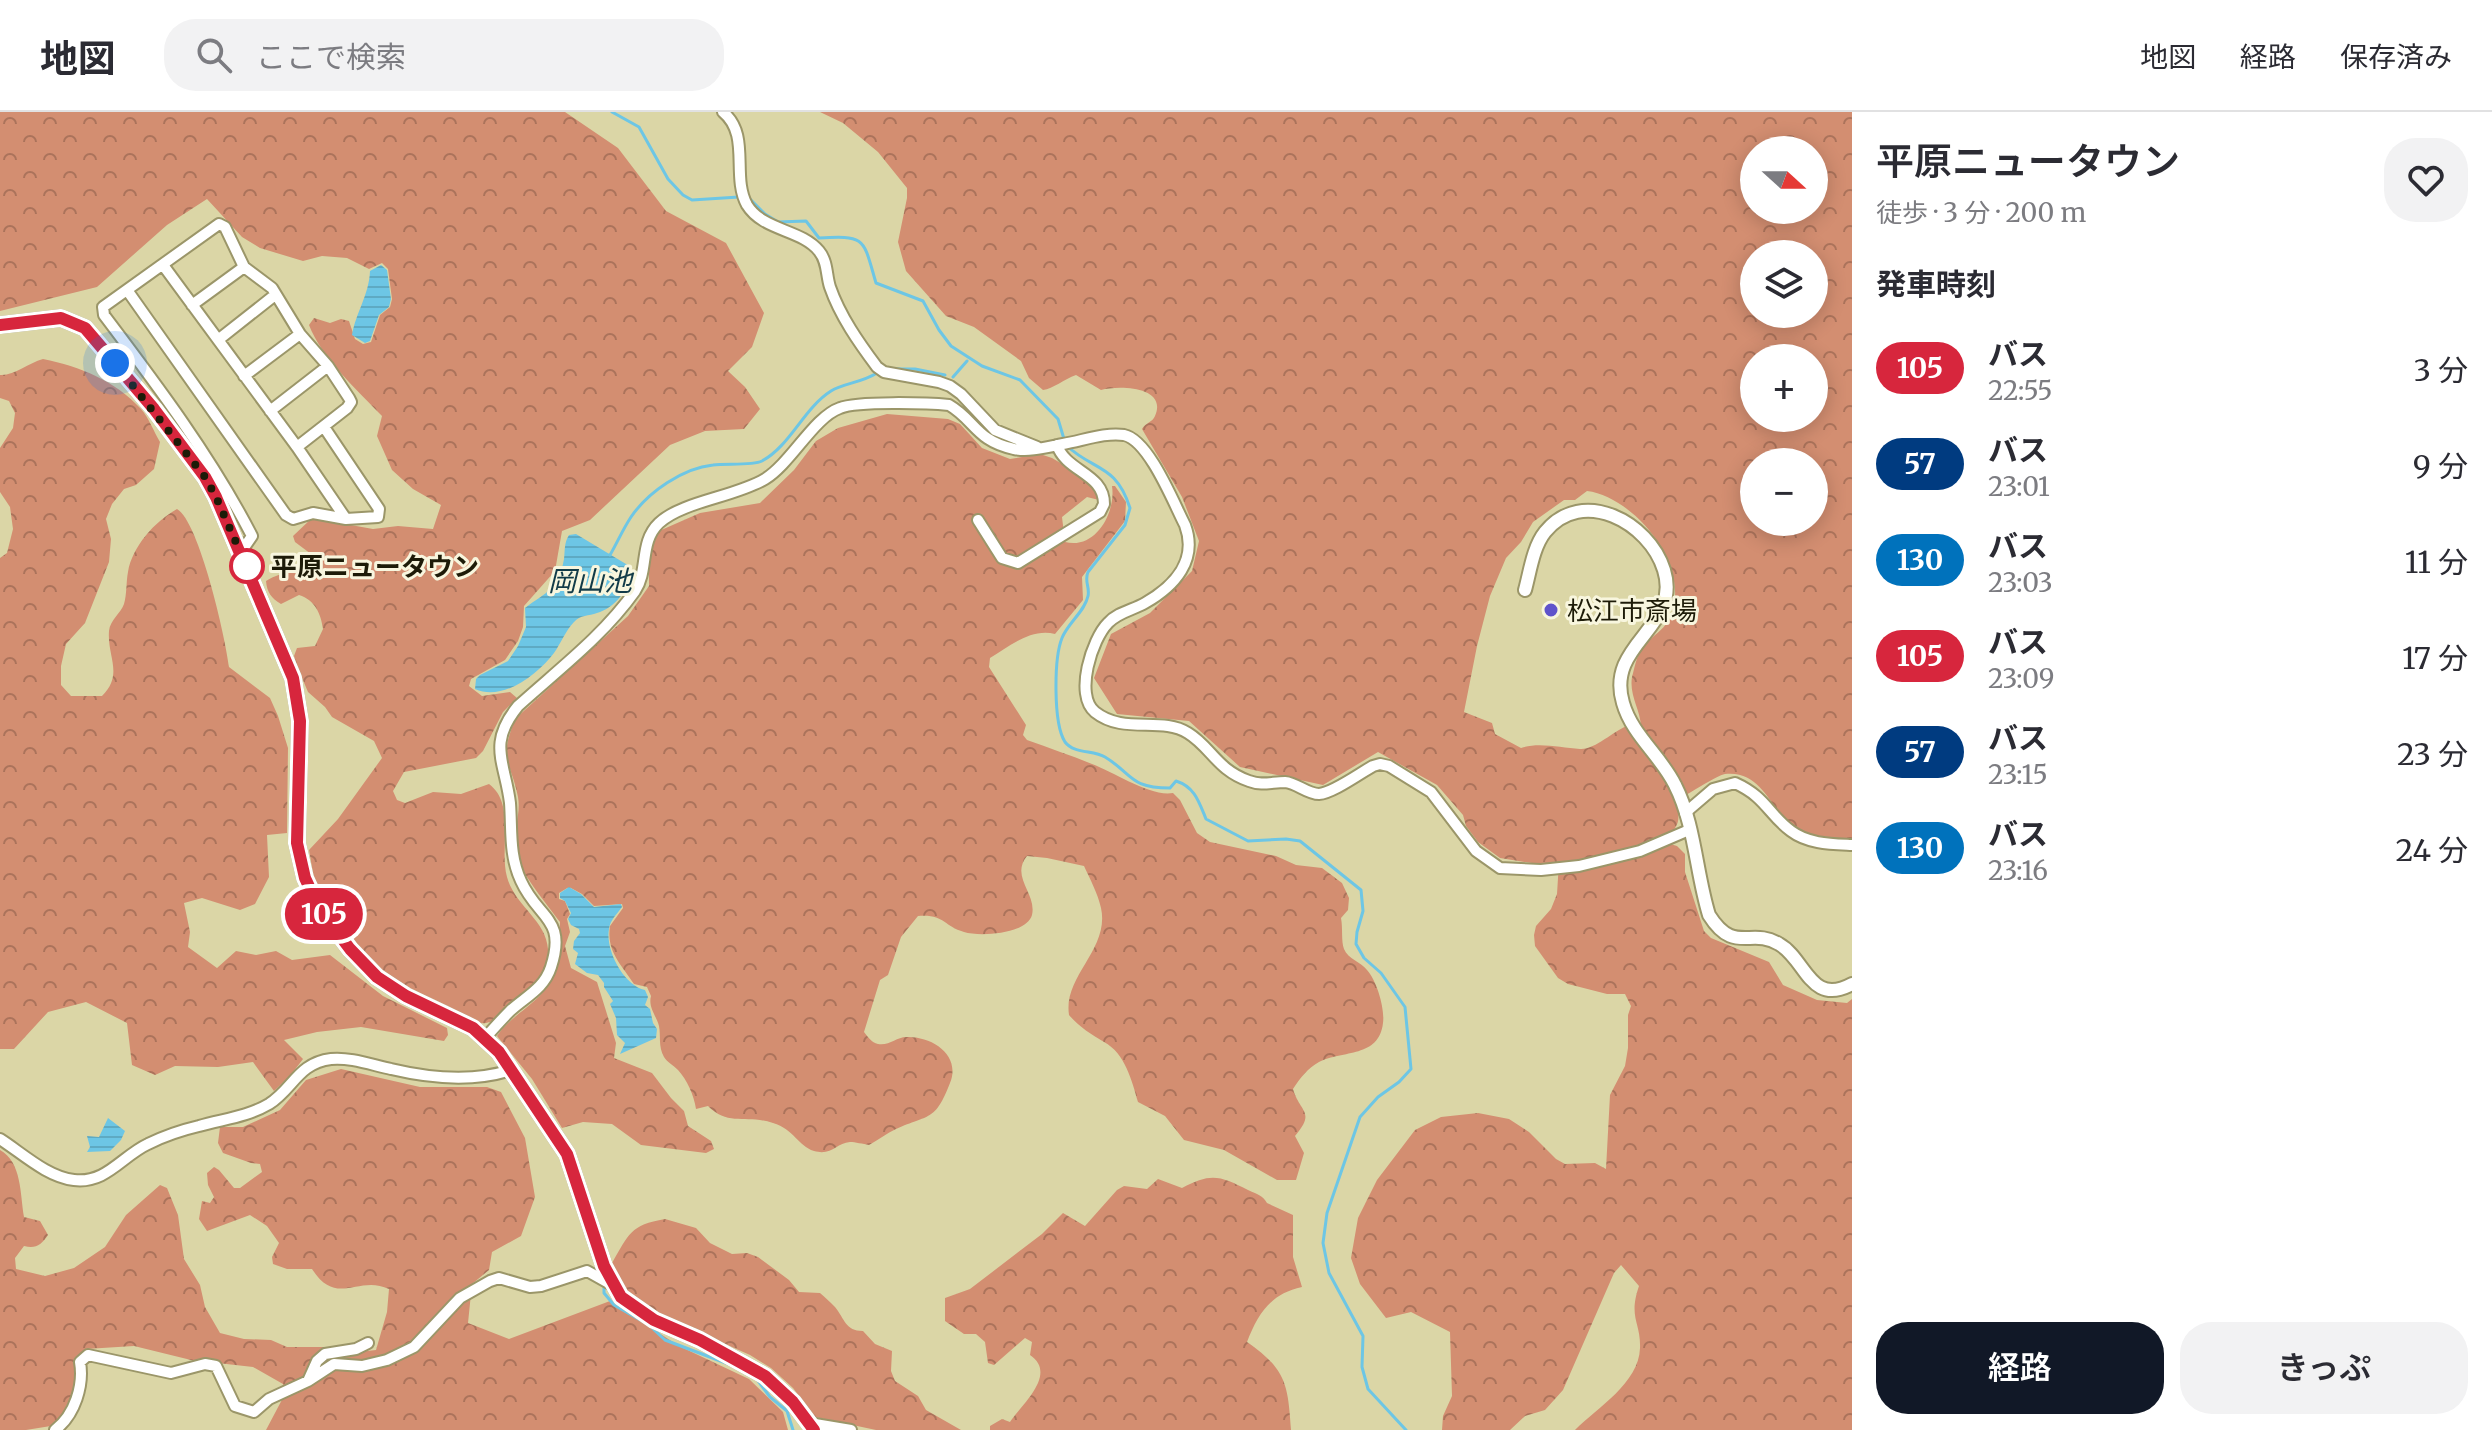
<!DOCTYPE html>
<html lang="ja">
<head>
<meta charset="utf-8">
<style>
  body { margin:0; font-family:Merriweather,"Noto Sans JP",serif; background:#f2f2f3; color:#2b2b33; height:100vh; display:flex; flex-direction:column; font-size:30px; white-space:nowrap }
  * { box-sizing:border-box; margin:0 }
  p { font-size:26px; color:#7c7c81 }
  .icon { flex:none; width:44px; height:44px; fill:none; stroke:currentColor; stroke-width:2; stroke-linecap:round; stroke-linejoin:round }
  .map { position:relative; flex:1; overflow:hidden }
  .panel { display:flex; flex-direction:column; background:#fff; width:640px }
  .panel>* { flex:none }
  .badge { padding:0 16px; border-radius:26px; font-size:28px; line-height:52px }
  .needle { width:52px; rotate:111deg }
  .buttons { position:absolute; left:1740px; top:24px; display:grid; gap:16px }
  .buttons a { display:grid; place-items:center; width:88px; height:88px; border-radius:50%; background:#fff; box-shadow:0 4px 20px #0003; font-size:40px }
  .you { position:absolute; width:40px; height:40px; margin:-20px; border:6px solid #fff; border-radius:50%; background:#1a73e8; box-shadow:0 0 0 12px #1a73e833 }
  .map>.badge { position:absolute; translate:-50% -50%; box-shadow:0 0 0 4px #fff }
  h2 { padding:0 24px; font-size:30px; line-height:72px }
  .round { display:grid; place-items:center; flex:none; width:84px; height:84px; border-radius:32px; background:#f2f2f3 }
  .head { display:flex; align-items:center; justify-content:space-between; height:136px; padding:0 24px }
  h1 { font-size:38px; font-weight:600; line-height:60px }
  .action { display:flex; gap:16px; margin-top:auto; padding:16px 24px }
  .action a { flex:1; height:92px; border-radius:32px; background:#111827; color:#fff; font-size:32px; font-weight:600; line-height:92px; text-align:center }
  .action a+a { background:#f2f2f3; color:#2b2b33 }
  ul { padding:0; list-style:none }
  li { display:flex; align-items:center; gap:24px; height:96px; padding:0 24px }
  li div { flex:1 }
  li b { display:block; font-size:30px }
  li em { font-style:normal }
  li .badge { min-width:88px; font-weight:700; text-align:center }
  header { display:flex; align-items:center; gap:48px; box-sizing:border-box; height:112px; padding:0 40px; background:#fff; border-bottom:2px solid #e1e1e2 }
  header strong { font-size:38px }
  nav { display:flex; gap:44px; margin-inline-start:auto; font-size:28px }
  .search { width:560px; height:72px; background:#f2f2f3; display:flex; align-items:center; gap:20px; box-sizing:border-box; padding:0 28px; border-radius:32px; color:#7c7c81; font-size:30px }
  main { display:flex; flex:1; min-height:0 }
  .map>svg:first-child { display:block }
  .forest { fill:url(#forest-crowns); fill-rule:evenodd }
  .water { fill:url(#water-rules) }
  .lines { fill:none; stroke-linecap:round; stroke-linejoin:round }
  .stream { stroke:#6dc6e5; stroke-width:3 }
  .minor-casing { stroke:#9b9669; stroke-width:14 }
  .tertiary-casing { stroke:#9b9669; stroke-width:16 }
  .secondary-casing { stroke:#9b9669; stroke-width:18 }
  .minor { stroke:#fff; stroke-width:10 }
  .tertiary { stroke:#fff; stroke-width:12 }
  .secondary { stroke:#fff; stroke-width:14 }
  .line-casing { stroke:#fff; stroke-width:18 }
  .line { stroke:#d7263d; stroke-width:12 }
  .walk { stroke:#1d1b08; stroke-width:8; stroke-dasharray:0 14.4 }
  .stop-dot { fill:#fff; stroke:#d7263d; stroke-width:4 }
  .poi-dot { fill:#5f53cb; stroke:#f8f6de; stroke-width:3 }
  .labels { text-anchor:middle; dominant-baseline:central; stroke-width:6; stroke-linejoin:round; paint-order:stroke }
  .stop-label { font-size:26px; font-weight:bold; fill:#1d1b08; stroke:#f8f6de; text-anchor:start }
  .poi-label { font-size:26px; fill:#1d1b08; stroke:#f8f6de; text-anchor:start }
  .water-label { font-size:28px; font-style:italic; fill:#123b48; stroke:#f8f6de }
</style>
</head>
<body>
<header>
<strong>地図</strong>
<div class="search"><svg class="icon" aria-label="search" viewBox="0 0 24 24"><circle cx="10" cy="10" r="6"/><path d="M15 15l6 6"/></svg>ここで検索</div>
<nav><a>地図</a><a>経路</a><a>保存済み</a></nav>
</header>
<main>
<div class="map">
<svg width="1852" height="1318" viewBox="0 0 1852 1318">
  <defs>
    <pattern id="forest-crowns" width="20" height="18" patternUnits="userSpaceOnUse" patternTransform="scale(2)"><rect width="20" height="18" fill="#d38e71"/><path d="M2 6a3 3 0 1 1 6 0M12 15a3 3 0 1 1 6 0" fill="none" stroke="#ab735b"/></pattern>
    <pattern id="water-rules" width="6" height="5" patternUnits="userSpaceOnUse" patternTransform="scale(2)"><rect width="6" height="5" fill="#6dc6e5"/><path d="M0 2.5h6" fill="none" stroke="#5eaac3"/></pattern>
  </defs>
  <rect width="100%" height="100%" fill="#dbd6a6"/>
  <path class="forest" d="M0,0H565L618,36L666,99L726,131L764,201L752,235L728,259L745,275L760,297L744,317L705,319L670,333L590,408L562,419L555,459L524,494L523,515L518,529L505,548L471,567L469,574L482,584L510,580L517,586L503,600L483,639L476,646L404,660L393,679L397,688L405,691L433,680L461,682L489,672C516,692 499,736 507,765C515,794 546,808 548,837C550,858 539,870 523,881C511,890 502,908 486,911C472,913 460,900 448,894C425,883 399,873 380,856C357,835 326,797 315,768C312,759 311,748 309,738L338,707L382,646L374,629L332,605L325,595L308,580L297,554L294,544L297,536L315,534L323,517C321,502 315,488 299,483L281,492C271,486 267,480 266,469C285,457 298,464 311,442L295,430L293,424L312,406L373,417L398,414L433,417L441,393L413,377L392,358L377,324L382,304C358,279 321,245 309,213L314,206L330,211L341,207L349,209L355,227L363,232L371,230L380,203L390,195L392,187L388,157L382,151L369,157L347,146L322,144L303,149L260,136L242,125L207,87L167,113L97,175L0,199Z
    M820,0H1852V728C1831,724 1809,726 1792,713C1769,696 1762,658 1725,662C1717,663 1686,684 1675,689C1681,706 1680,714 1666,726L1667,731L1677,734L1685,742V760L1704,819L1711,826L1769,850L1783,873L1817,888L1847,891L1852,887V1318H1575C1597,1296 1639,1271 1640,1236C1641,1210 1628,1206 1639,1174L1621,1153L1614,1161L1563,1278L1545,1298L1525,1304L1510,1318H1442L1443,1304L1452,1284L1450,1220L1411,1200L1386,1206L1360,1172L1351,1146L1358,1106L1377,1068L1415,1018L1441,1005L1478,1001L1509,1007L1529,1020L1556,1047L1565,1052L1595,1051L1606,1057L1610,983L1625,954L1628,936V903L1631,894L1625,882H1607L1568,872L1558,866L1535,834L1534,823L1536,814L1551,797L1557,782L1559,750L1544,753L1500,746L1478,730L1466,714L1463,703L1437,673L1378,640L1323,673L1240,655L1189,609L1117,602L1094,566L1111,522L1150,501L1192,459L1199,429L1182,385L1142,317C1146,310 1152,311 1155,304C1168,274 1118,273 1101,278L1076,263C1064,267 1053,277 1043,278L1029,266L1021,249L974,215L946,204L906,159L898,130L907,86V76L878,40L843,11ZM1754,38H1814V98H1754ZM1754,142H1814V202H1754ZM1754,246H1814V306H1754ZM1754,350H1814V410H1754ZM1587,379C1636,385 1696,460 1668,509C1663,518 1653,524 1646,531C1637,540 1635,554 1632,565C1629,583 1640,597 1641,614L1634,617L1627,614C1613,619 1595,638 1580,637C1561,636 1539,630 1521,636L1495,622L1492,611L1464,600L1477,534L1490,484L1506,446L1521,430L1533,410L1564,388H1575Z
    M43,247C81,255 114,268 141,297C149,306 154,320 160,330L154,357L136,373L124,377L112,392L106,407L111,427L109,450L85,511L66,532L61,554V573L71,584H102C124,562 107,545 109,519C110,508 121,501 124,492C127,482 126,470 128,460C132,435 155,409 177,397C199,409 226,527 229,555L270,586L278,604L288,636L287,721L267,723L269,765L255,792L240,798L202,786L184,791L190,820L188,835L217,856L236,839L256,843L276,839L292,848L330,843L383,884L447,916L448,923L444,929L361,915L317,920L284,928L303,947L290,964L274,979L253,950L218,955L175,954L155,963L132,953L127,911L86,890L48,900L14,937H0V446L7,441L13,417L10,395L0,380V336L13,316L15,301L9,289L0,286V263C14,264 28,251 43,247Z
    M887,302L948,307L960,312L982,336L1010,347L1040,342L1052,346L1093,370L1099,388L1087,385L1062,405L1065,430C1096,438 1116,400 1112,374H1115L1126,390L1125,409L1082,465L1083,488L1055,522C1031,516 1010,534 990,546L989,555L1026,613L1023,623L1027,628C1049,636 1070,643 1092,652C1114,660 1150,685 1173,681L1180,688L1197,721L1210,730L1276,744L1296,753L1322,756L1342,771L1349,786L1348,798L1341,806C1343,816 1341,829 1344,837C1348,847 1361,850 1367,858C1377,869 1385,897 1383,911C1379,946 1343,938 1319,950C1308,956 1300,966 1293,977C1300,1001 1316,999 1295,1024L1304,1041L1296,1068H1277L1267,1091L1293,1103V1145L1302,1175C1270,1182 1258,1202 1247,1230C1286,1257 1288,1272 1291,1318H990V1314L1002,1307L1010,1310C1022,1292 1058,1262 1030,1243L1032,1230L1025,1226L994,1253L988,1251L985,1230L976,1222H964L945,1209V1186L970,1177L1042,1122L1063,1101L1085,1114L1117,1078L1124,1074L1147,1077L1158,1067L1182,1076C1211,1060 1221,1064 1248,1078C1259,1083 1262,1083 1267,1091L1277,1068L1224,1038L1184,1028L1165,1004L1138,990C1132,969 1125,941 1104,930C1092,923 1078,914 1069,903C1063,864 1110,837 1101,796C1098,782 1090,767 1084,754L1047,746L1027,744C1010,765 1037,781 1032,803C1027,822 980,825 964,820C943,814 945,802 918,804L901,825L888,863L880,868L864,920C869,926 871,930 878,932C890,934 897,924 908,925C934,925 961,944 950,971C935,1010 929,1002 896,1017C887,1021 878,1028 869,1033C863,1032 855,1030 850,1030C836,1031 832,1044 814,1039C798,1034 794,1017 773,1011C746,1002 729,1015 708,994L696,997C694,983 687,968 678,958C673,953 667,950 664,945C658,934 661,924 659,914C656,903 648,895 651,884L647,875L634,872C622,853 606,840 610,814L623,796L622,792L594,794L582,782L569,775L559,781V787L565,789L570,802L567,807L570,820L565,834L571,856L597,870L616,931L614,946L652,961L671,986L684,999L688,1014L711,1029L714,1037L706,1041L641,1033L612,1012L583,1010L562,1016L532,967L497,924C512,901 545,889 554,862C560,846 559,827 560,810C549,795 514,753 514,736C513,719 521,703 518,685C510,645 498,652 515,607L628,504L649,474V443L659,419L700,401L760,391L794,358L816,329L838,316Z
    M341,957L420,975H487L501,980L525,1026L535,1085L521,1124L492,1140L489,1158L472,1172L468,1211L509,1227L610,1189L679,1234L749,1267L783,1300L788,1318H266L285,1282L283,1272L253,1255L191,1248L134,1234L86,1237L75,1252L80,1266L57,1313L26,1318H0V1038C22,1050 20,1082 24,1105L40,1109L48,1123C41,1133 36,1137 24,1134L15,1146L16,1157L45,1164L74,1156L105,1135L126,1103L160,1073L167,1076L178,1103L184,1147L200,1173L205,1195L220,1221L244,1227L271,1228L287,1235H325L331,1243L376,1238L387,1200L389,1177C358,1162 337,1196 312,1157H287L273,1152L272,1145L279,1131L267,1114L250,1103L207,1119L199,1107L202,1089L210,1091L214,1085L208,1073L207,1061L214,1055L219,1058L234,1076H240L262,1060L260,1052L251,1051L223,1041L218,1031L220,1015H243L280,998L306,968Z
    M665,1107L696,1116L710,1131L732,1142L747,1141L758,1145L789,1168L799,1180L820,1181C825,1185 830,1190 835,1195C845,1207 845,1219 863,1219L875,1232L892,1239L891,1259L895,1269L918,1284L926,1298L961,1318H876L815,1305L793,1276L771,1256L750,1243L662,1204L632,1182L619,1171L612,1151C629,1122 630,1113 665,1107Z"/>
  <path class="water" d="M381,153L387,158L391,187L389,195L379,203L370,229L365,231L352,223C356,200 369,183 370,159Z
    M576,422L631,455C633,474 615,496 597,501C589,504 580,503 574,510C566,518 561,531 554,541C538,562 503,590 475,577L476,567L480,563L508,549L518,534L526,515L525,496C547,479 558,479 564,447C565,438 564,431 569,423Z
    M569,775L581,782L594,795L621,792L622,795C617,802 610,808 609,817C605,838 624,874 645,878L648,885L645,893L650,897L653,911L657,917L656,926L620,942L625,931L617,923L616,906L610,892L613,889L604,875V871L598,863L587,861L575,852L578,841L573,837L574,829L580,821L579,817L571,813L568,807L571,801L565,789L560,786V781Z
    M108,1006L125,1019L121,1028L110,1039L87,1040L90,1035L87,1024L99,1025Z"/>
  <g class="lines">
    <path class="stream" d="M612,0L639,15L668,67L683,83L692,88L739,85
      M747,84L765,102L778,110L806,109L819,126C867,123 863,127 876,171L923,189L939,218L951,234L982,254L1020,268L1058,307L1064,327
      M893,257H915L945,263
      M953,265L967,249
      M1067,334C1094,359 1116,352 1130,396L1125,413L1088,460C1084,469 1090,475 1088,484C1085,499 1068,511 1062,526C1054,546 1053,611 1065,630C1074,642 1093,638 1105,645C1133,662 1129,676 1170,676L1176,669C1195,675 1199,690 1206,707L1248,729L1286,727L1300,729L1361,778L1363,799L1357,820L1356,832L1364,846L1381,861L1405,895L1411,957L1399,970L1378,985L1360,1005L1327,1101L1323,1131L1329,1161L1363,1224L1362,1255L1368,1277L1406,1318
      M610,443C617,431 623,417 631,405C648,380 683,356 713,353C725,351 752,354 762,349C790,334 804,296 831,279C844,271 861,271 877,261
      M604,1174V1181L614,1193L649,1213L665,1228L731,1253
      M756,1266L770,1285L787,1299L793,1318"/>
    <g class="minor-casing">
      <path id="minor" d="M723,0C751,23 731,64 747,93C763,119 801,117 819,139C828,150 826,163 830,175C840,204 859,231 877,255L884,260L939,270L950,274L961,282L995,318L1037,335
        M163,153L297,335L346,407L378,405L379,397L324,315
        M127,178L286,403L293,407L313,401L346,407
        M192,193L244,155
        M218,228L275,183
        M244,264L300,222
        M270,299L328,254
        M978,408L1002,446L1018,451L1100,400L1104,392C1104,361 1066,360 1057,333
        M241,440L252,424C212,346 157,273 104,203L103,195L219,112L225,115L244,155L272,176L300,222L328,254L349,286L351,290L347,296L297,335
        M1685,701L1713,677L1735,671C1766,685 1768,702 1791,719C1808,732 1832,732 1852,733
        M485,926C493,917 501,908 510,899C525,885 544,877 551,855C567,806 538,807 521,769C509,743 512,719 510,691C505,650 487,632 518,594C559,557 603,524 635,479C649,458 639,430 659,411C683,389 735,385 765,367C791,351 814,305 840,296C857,289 928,291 949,293C975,308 976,329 1014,337C1030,340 1047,335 1063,332C1082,329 1105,320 1124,323C1149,328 1174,392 1185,413C1198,448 1175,474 1145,491C1133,498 1118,500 1108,511C1092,527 1074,583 1095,600C1124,623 1161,604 1188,621C1211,635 1217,658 1249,669C1262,674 1272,670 1285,670C1297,671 1307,682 1319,682C1333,681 1360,661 1373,654L1380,652L1389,654L1431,680L1476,739L1500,756L1541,758L1579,754L1640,739L1689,718
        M0,1027C22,1041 47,1065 74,1068C106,1072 122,1044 148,1032C164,1024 182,1018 199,1014C223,1007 247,1005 269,992C293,977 298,951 331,947C350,945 372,953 391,957C429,966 474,970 511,958
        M308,1269L334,1252L362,1254L387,1248L414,1235L460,1186L490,1169L499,1166L530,1175L541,1174L587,1159L612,1173
        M809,1311L851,1318
        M55,1318C75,1303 84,1273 80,1250L88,1243L171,1261L205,1252L216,1254L235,1294L254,1300L269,1287L308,1269L317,1249L325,1242L356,1237L368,1231"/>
    </g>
    <g class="tertiary-casing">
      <path id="tertiary" d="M1525,478C1530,460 1533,435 1545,420C1582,374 1649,410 1664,458C1682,516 1605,531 1623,591C1632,623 1661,644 1675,673C1695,712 1696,761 1709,803C1734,843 1751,815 1779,832C1806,847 1810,895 1852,872"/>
    </g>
    <g class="secondary-casing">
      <path id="secondary" d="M0,213L61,206L85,216L154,297L205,365L216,385L293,566L300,609L297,731L305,766L319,796L350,837L377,865L406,884L473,916L499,940L567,1042L604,1154L621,1185L654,1208L700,1228L765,1264L793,1290L814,1318"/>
    </g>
    <use href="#minor" class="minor"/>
    <use href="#tertiary" class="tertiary"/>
    <use href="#secondary" class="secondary"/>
  </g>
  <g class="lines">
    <g class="line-casing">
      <path id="line" d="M0,213L61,206L85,216L154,297L205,365L216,385L293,566L300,609L297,731L305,766L319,796L350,837L377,865L406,884L473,916L499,940L567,1042L604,1154L621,1185L654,1208L700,1228L765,1264L793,1290L814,1318"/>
    </g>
    <use href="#line" class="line"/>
    <path class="walk" d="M115,251L205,365L216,385L249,460L247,454"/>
  </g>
  <circle class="stop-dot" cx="247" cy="454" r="16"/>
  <circle class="poi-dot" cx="1551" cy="498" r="8"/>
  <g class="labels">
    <g class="stop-label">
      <text x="271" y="454">平原ニュータウン</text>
    </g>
    <g class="poi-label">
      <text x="1567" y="498">松江市斎場</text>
    </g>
    <g class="water-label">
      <text x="590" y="469">岡山池</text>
    </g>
  </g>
</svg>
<div class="buttons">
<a><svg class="needle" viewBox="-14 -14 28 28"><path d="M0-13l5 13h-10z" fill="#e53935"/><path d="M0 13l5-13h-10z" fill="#7c7c81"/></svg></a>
<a><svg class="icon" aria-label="layers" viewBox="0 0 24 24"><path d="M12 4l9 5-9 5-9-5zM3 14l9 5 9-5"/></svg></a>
<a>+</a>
<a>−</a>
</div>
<div class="you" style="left:115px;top:251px"></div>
<b class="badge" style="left:324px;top:802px;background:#d7263d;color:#fff">105</b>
</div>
<section class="panel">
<div class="head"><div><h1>平原ニュータウン</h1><p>徒歩 · 3 分 · 200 m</p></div><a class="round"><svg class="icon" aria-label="heart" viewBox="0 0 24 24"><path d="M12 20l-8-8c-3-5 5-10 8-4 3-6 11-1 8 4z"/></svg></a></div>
<h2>発車時刻</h2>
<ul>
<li><span class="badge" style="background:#d7263d;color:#fff">105</span><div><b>バス</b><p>22:55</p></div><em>3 分</em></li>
<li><span class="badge" style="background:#003b80;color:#fff">57</span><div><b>バス</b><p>23:01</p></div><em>9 分</em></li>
<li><span class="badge" style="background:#0072bc;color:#fff">130</span><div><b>バス</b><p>23:03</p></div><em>11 分</em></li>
<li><span class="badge" style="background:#d7263d;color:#fff">105</span><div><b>バス</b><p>23:09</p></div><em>17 分</em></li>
<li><span class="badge" style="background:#003b80;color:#fff">57</span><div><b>バス</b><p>23:15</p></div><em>23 分</em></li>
<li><span class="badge" style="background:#0072bc;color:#fff">130</span><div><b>バス</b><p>23:16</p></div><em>24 分</em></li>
</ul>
<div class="action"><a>経路</a><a>きっぷ</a></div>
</section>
</main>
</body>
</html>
